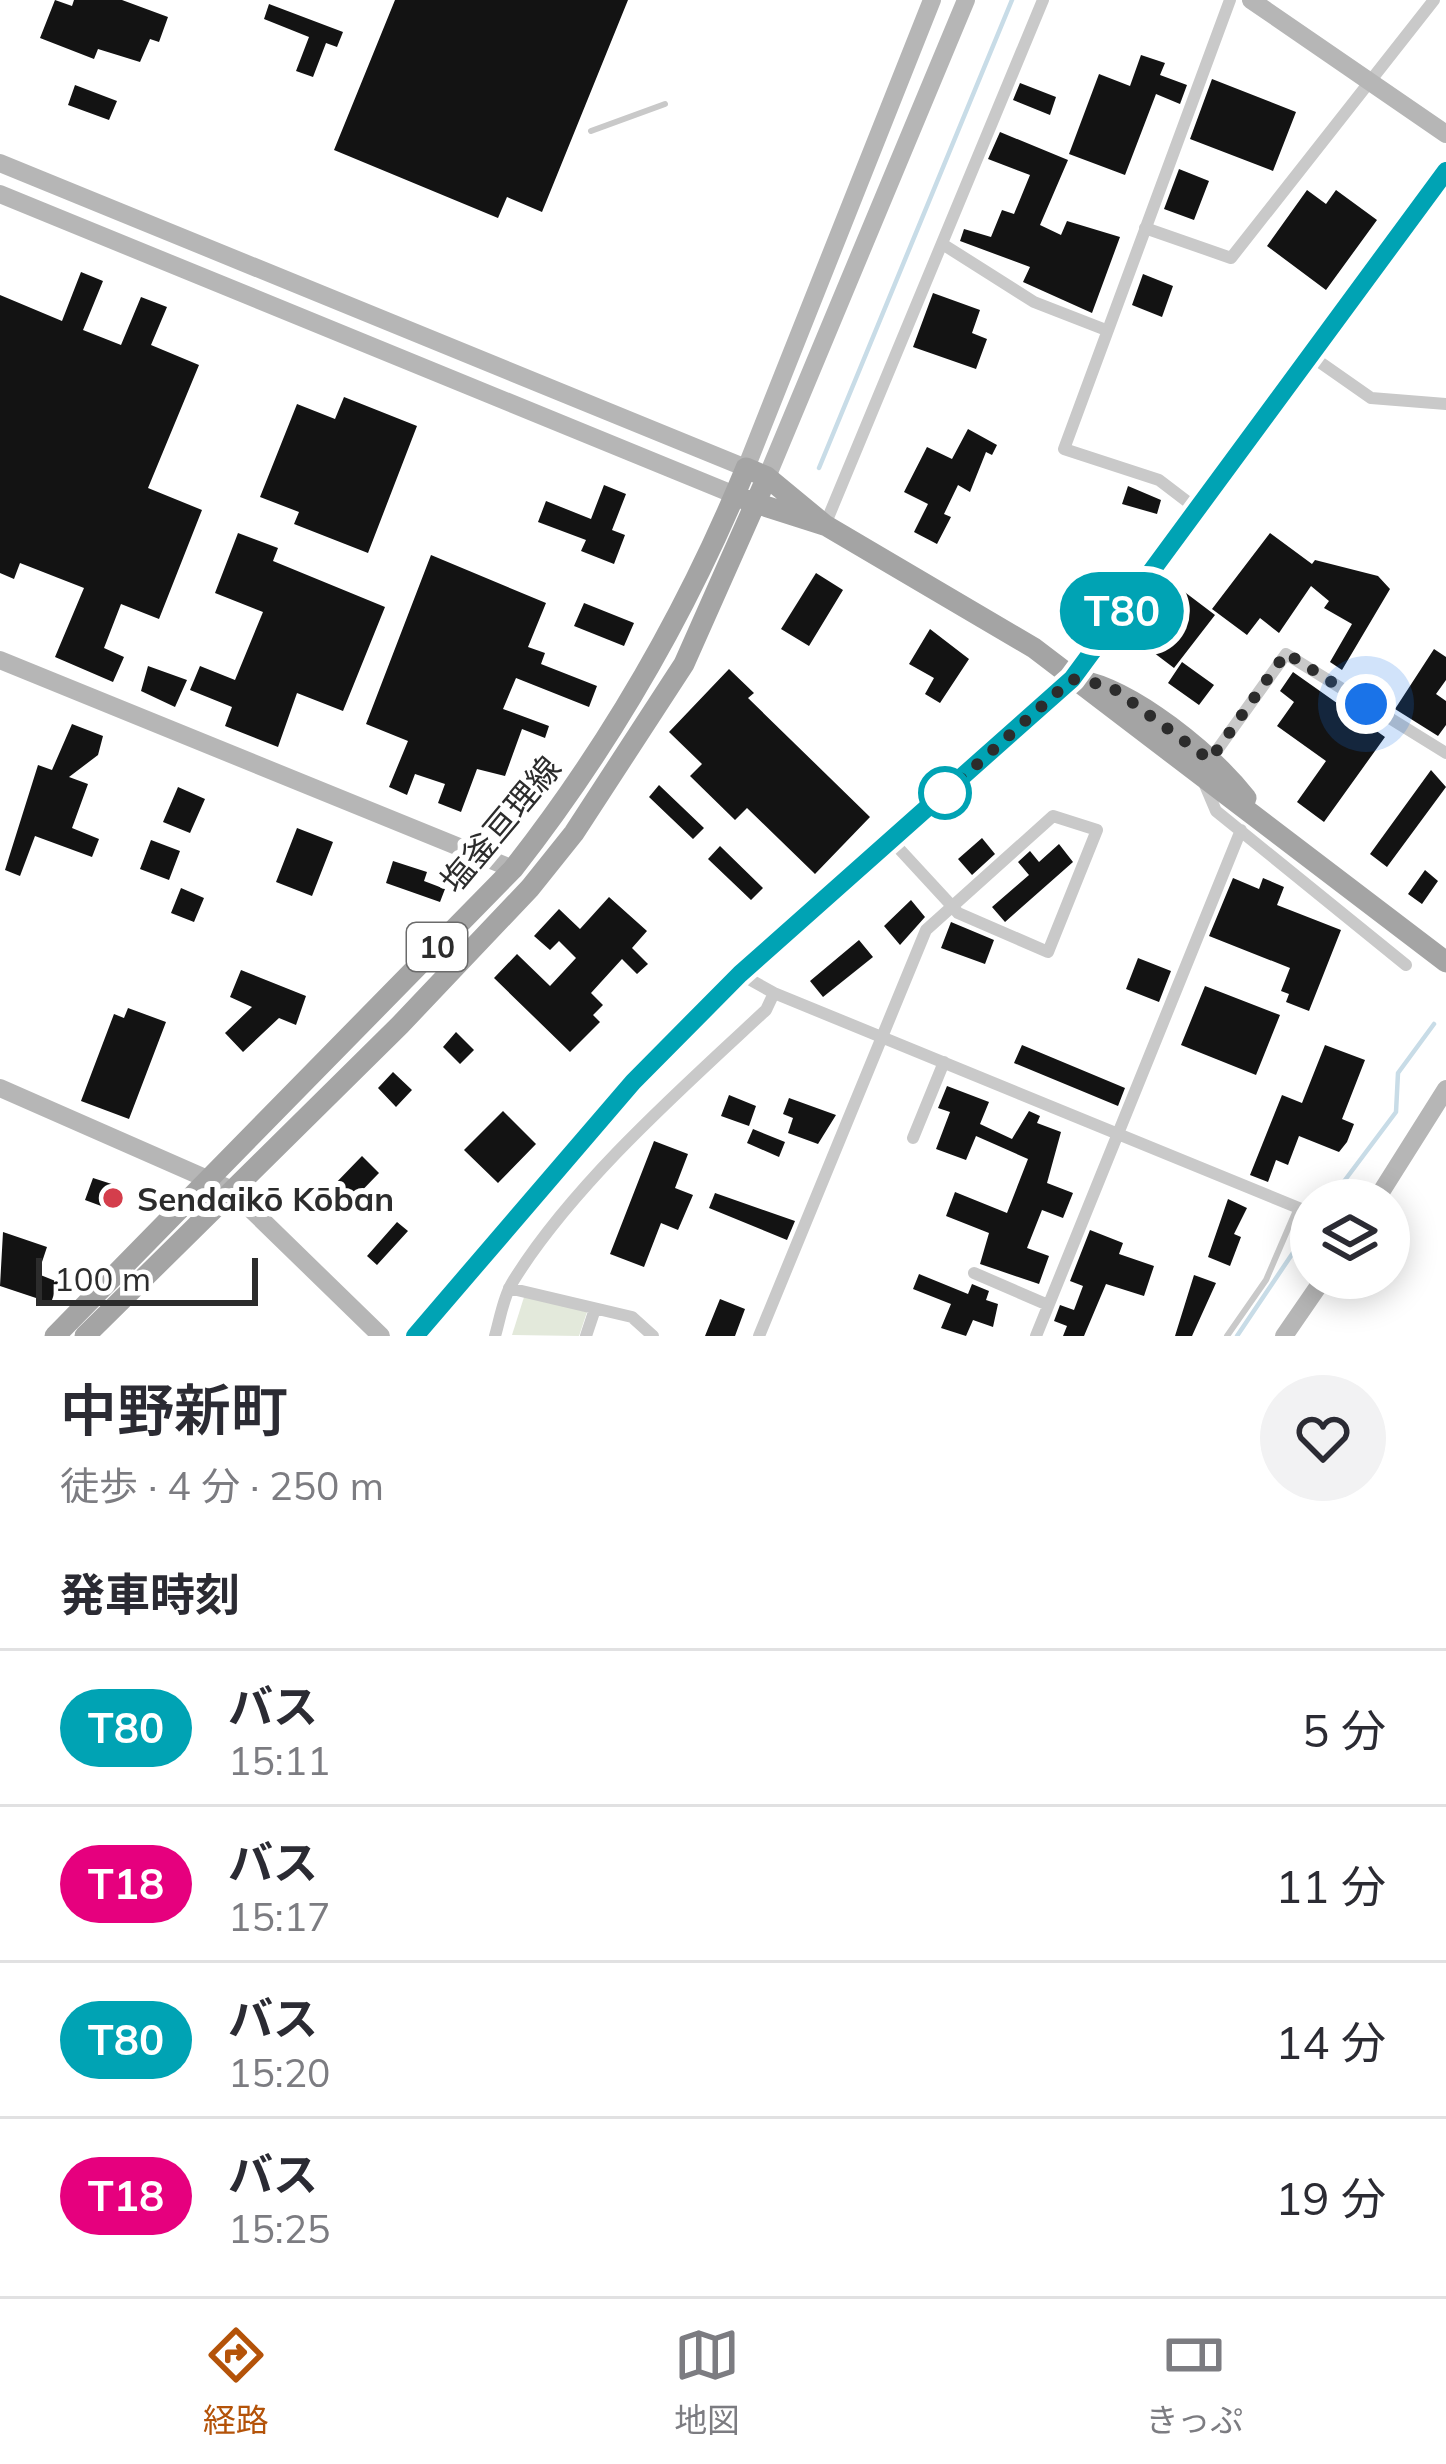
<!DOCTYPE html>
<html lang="ja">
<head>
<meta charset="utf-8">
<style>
  body { margin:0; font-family:Mulish,"Noto Sans JP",sans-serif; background:#f2f2f3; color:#2b2b33; height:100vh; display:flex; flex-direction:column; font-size:45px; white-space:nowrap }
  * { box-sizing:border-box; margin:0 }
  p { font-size:39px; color:#7c7c81 }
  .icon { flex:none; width:66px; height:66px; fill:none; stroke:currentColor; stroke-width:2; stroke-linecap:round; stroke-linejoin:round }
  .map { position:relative; height:1336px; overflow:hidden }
  .drawer { display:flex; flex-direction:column; background:#fff; flex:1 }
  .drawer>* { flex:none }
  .badge { padding:0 24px; border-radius:39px; font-size:42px; line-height:78px }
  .controls { position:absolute; left:1290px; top:1179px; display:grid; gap:24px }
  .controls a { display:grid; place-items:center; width:120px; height:120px; border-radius:50%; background:#fff; box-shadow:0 6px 30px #0003; font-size:60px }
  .scale { position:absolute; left:36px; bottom:30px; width:222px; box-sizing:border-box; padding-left:12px; border:6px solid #2c2c2c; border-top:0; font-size:33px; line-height:42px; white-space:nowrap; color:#2c2c2c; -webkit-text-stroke:9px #fff; paint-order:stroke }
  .you { position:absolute; width:60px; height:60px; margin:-30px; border:9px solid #fff; border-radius:50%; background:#1a73e8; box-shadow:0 0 0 18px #1a73e833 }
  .map>.badge { position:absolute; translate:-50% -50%; box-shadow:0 0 0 6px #fff }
  h2 { padding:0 60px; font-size:45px; line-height:108px }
  .round { display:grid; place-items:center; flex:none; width:126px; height:126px; border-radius:63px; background:#f2f2f3 }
  .overview { display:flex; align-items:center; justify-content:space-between; height:204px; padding:0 60px }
  h1 { font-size:57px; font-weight:600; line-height:90px }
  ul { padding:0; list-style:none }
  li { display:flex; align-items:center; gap:36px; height:156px; padding:0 60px; border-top:3px solid #e1e1e2 }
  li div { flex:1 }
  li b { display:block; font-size:45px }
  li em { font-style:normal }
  li .badge { min-width:132px; font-weight:700; text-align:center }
  .tab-bar { display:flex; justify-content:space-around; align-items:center; height:168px; border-top:3px solid #e1e1e2; background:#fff; font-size:33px; color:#7c7c81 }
  .tab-bar a { display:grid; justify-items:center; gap:6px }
  .tab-bar .selected { color:#b45309 }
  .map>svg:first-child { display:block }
  .green { fill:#e3e9db }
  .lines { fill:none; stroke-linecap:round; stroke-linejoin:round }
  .stream { stroke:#c8dce7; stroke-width:4.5 }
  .building { fill:#131313 }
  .lane { stroke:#c9c9c9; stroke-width:6 }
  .street { stroke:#c9c9c9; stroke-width:12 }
  .secondary { stroke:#b6b6b6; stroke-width:18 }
  .primary { stroke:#a4a4a4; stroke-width:21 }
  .line-casing { stroke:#fff; stroke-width:27 }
  .line { stroke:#00a3b4; stroke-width:18 }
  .walk { stroke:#2c2c2c; stroke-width:12; stroke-dasharray:0 21.6 }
  .stop-dot { fill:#fff; stroke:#00a3b4; stroke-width:6 }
  .poi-dot { fill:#d43e4c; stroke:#fff; stroke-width:4.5 }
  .labels { text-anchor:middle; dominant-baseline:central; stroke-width:12; stroke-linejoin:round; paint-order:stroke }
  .shield { fill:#fff; stroke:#6b6b6b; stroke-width:3 }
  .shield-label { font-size:30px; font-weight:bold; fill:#2c2c2c }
  .street-label { font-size:33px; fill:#2c2c2c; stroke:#fff }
  .poi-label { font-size:33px; font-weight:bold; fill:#2c2c2c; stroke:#fff; text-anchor:start }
</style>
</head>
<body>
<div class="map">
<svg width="1446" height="1336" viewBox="0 0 1446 1336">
  <rect width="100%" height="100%" fill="#fff"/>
  <path class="green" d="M525,1294L588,1309L579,1336L512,1335Z"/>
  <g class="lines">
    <path class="stream" d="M819,468L1012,0
      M1330,1200L1396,1112L1398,1073L1434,1024
      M1237,1336L1311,1226"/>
  </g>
  <path class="building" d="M55,0L72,6L74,0H122L168,17L159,42L150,39L140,62L98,49L94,59L40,38Z
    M395,0H628L542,212L507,197L498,218L334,150Z
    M269,4L343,32L337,47L326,43L313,77L296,71L309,37L264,19Z
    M1141,55L1165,63L1160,75L1187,85L1180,104L1156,94L1125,175L1069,154L1099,74L1130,86Z
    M1212,79L1296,112L1273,171L1190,139Z
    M1020,83L1056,97L1050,115L1013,100Z
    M75,85L117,101L109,120L68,105Z
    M1000,132L1068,160L1040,225L1061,235L1067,221L1120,237L1092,313L1023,282L1030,267L960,241L964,229L991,237L1002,210L1014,214L1030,175L988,159Z
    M1179,169L1209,181L1194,220L1164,209Z
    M1307,190L1326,204L1336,190L1377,220L1326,290L1267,246Z
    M81,272L103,281L83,330L121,345L141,297L167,307L151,345L199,365L148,488L202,510L159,619L121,604L104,648L124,657L113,682L55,657L84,588L20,563L14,579L0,573V295L62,321Z
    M1143,274L1173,286L1162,317L1132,305Z
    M933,293L980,310L972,333L987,339L976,369L913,347Z
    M344,397L417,426L368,553L294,524L299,512L260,497L297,404L335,419Z
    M968,429L997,445L992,455L986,452L970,492L958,485L944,514L951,517L937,544L914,532L928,504L904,492L927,447L952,459Z
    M604,485L626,494L612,530L625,535L614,564L581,551L586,540L538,522L546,501L591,519Z
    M1128,486L1161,500L1157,514L1122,504Z
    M238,533L278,548L273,561L385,607L343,711L297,693L278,747L225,726L232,707L190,690L200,666L235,680L263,612L215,593Z
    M1270,533L1312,564L1315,560L1378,576L1390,589L1342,670L1330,662L1352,624L1324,608L1329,601L1311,586L1279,633L1260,618L1247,635L1212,609Z
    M431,555L546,603L528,647L545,653L541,664L597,686L589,707L516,678L503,709L549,726L545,738L522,729L505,776L477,769L461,812L438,803L445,784L415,774L407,795L389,787L408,741L366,724Z
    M816,573L843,590L809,646L781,629Z
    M1182,590L1215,615L1174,668L1141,643Z
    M584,603L634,623L624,646L574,626Z
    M930,629L969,659L940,703L925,694L934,678L909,664Z
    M1434,649L1446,657V680L1436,694L1446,701V725L1438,736L1395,709Z
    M1182,662L1214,685L1199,705L1168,683Z
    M148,666L187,680L175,707L141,691Z
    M729,669L754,693L748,698L870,817L815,874L747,808L735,820L690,776L702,764L669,732Z
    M1293,672L1385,737L1324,822L1297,802L1326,761L1277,726L1294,702L1280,691Z
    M72,724L103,736L98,755L69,777L88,784L72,828L99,839L92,857L35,836L20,876L5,870L38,765L52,770Z
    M1431,770L1446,787L1387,867L1370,854Z
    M659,785L704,828L693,839L649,797Z
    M178,787L205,799L190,833L163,822Z
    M297,828L333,842L312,896L276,882Z
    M982,838L995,854L972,875L958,859Z
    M151,840L180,851L169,880L140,869Z
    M1059,844L1073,862L1005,922L992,907L1029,875L1018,862L1030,851L1039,862Z
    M720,846L763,888L751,900L708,859Z
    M393,861L427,872L424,881L445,889L440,902L386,883Z
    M1425,870L1438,881L1422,904L1408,894Z
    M1233,878L1259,889L1263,878L1284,887L1277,905L1341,930L1309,1011L1286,1002L1289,994L1281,991L1290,968L1209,936Z
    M181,888L204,898L194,922L171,913Z
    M609,897L647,931L632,948L648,964L637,974L622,959L591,993L603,1005L593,1015L600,1022L570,1052L494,978L517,954L550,986L576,958L559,941L550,950L534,936L559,909L580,929Z
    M911,900L925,917L900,945L884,926Z
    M951,922L994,940L985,964L941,948Z
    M859,940L873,957L823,997L810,981Z
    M1138,958L1171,971L1159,1002L1126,989Z
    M241,970L306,996L296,1025L279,1018L243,1052L225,1033L252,1007L230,997Z
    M1205,986L1280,1015L1256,1075L1181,1045Z
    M128,1008L166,1022L129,1119L81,1101L114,1014L124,1018Z
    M456,1032L474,1050L460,1064L443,1047Z
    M1022,1045L1125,1088L1118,1106L1014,1063Z
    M1325,1045L1365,1060L1342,1119L1354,1124L1347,1142L1339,1152L1299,1136L1288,1165L1276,1160L1268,1182L1250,1175L1282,1095L1302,1103Z
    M393,1072L412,1090L396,1107L378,1088Z
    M947,1086L989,1102L980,1124L1012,1139L1029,1111L1040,1116L1037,1123L1061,1132L1047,1183L1073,1193L1063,1218L1042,1210L1027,1248L1049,1256L1039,1284L980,1264L989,1233L946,1216L955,1192L1007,1213L1028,1159L976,1136L966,1160L936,1149L950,1112L938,1108Z
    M729,1095L756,1106L749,1126L721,1116Z
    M789,1098L836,1115L818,1144L788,1133L793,1118L783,1114Z
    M503,1111L536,1144L498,1183L464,1150Z
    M753,1129L785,1142L779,1157L747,1143Z
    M654,1141L688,1154L675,1188L693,1195L678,1230L661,1223L644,1267L610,1254Z
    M362,1156L379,1173L348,1205L331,1188Z
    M93,1178L121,1187L112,1210L85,1200Z
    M715,1193L795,1221L787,1240L709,1208Z
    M1228,1199L1247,1208L1234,1234L1241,1237L1230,1266L1208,1257Z
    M397,1222L408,1231L377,1265L367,1256Z
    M1090,1230L1123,1243L1119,1254L1154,1266L1144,1296L1106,1284L1084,1336H1063L1067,1326L1054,1321L1060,1305L1074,1310L1083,1286L1070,1281Z
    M3,1232L47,1247L38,1274L58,1282L51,1303L0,1286Z
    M919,1274L968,1294L972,1284L989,1291L986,1300L998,1304L993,1327L973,1320L966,1336L941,1328L951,1304L913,1289Z
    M1194,1275L1216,1283L1192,1336H1175Z
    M720,1299L745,1309L735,1336H705Z"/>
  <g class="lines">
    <path class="lane" d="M591,131L665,104
      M1227,1336L1266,1280L1297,1208"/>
    <path class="street" d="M1145,228L1231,258L1434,0
      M944,245L1034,302L1106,330
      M1311,356L1371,398L1446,404
      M1197,509L1159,480L1064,449L1230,0
      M825,525L1043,0
      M1210,760L1286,654L1446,753
      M1202,778L1216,811L1406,965
      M740,974L774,993L1311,1213
      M913,1138L944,1062
      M974,1273L1048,1305
      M509,1288L632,1317L653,1336
      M495,1336C500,1319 503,1298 512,1283C571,1186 683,1087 766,1010L774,993
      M586,1336L595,1309
      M759,1336L926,930L1053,816L1097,830L1048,952L958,913L951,905L891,840
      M1036,1336L1241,830"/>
    <path class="secondary" d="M1251,0L1446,134
      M0,163L746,468L932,0
      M0,194L735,495
      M767,477L966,0
      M0,660L513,869
      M0,1088L230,1189L381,1336
      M1376,1200L1446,1089
      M414,1336L633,1082L740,974L1073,679L1446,171
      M1284,1336L1324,1278"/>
    <path class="primary" d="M746,500L824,525
      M1079,680C1134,690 1211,754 1246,798
      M55,1336L513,869C611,744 686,614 746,468L767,477L825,525L1034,648L1446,962
      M85,1336L400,1025L530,888L574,833L684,664L767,477"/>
  </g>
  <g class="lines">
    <g class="line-casing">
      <path id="line" d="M415,1336L633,1082L740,974L1072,679L1446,171"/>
    </g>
    <use href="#line" class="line"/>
    <path class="walk" d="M945,793L1072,679L1110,686L1210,760L1286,653L1366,704"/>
  </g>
  <circle class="stop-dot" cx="945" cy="793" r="24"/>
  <circle class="poi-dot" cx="113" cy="1198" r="12"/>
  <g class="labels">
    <rect class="shield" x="407" y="923" width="60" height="48" rx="9"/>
    <g class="shield-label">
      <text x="437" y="947">10</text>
    </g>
    <g class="street-label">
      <text transform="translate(500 824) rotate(-50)">塩釜亘理線</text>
    </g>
    <g class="poi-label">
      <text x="137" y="1198">Sendaikō Kōban</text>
    </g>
  </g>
</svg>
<div class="controls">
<a><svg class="icon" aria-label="layers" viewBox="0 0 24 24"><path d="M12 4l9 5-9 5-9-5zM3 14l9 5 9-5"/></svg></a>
</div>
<div class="scale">100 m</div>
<div class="you" style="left:1366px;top:704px"></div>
<b class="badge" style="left:1122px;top:611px;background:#00a3b4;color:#fff">T80</b>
</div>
<section class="drawer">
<div class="overview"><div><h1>中野新町</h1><p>徒歩 · 4 分 · 250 m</p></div><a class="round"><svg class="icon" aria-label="heart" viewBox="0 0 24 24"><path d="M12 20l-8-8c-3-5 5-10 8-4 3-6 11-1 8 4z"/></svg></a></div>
<h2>発車時刻</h2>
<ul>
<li><span class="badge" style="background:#00a3b4;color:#fff">T80</span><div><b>バス</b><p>15:11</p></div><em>5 分</em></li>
<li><span class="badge" style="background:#e6007e;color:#fff">T18</span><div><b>バス</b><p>15:17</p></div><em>11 分</em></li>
<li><span class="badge" style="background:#00a3b4;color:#fff">T80</span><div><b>バス</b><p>15:20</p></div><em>14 分</em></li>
<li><span class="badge" style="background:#e6007e;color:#fff">T18</span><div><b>バス</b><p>15:25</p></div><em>19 分</em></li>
</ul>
</section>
<nav class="tab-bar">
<a class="selected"><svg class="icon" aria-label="directions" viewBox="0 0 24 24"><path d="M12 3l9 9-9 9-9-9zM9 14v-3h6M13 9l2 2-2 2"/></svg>経路</a>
<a><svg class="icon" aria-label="map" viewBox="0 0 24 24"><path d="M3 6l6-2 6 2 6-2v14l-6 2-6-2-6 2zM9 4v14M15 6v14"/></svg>地図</a>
<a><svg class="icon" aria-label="tickets" viewBox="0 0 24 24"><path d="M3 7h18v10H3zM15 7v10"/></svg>きっぷ</a>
</nav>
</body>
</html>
